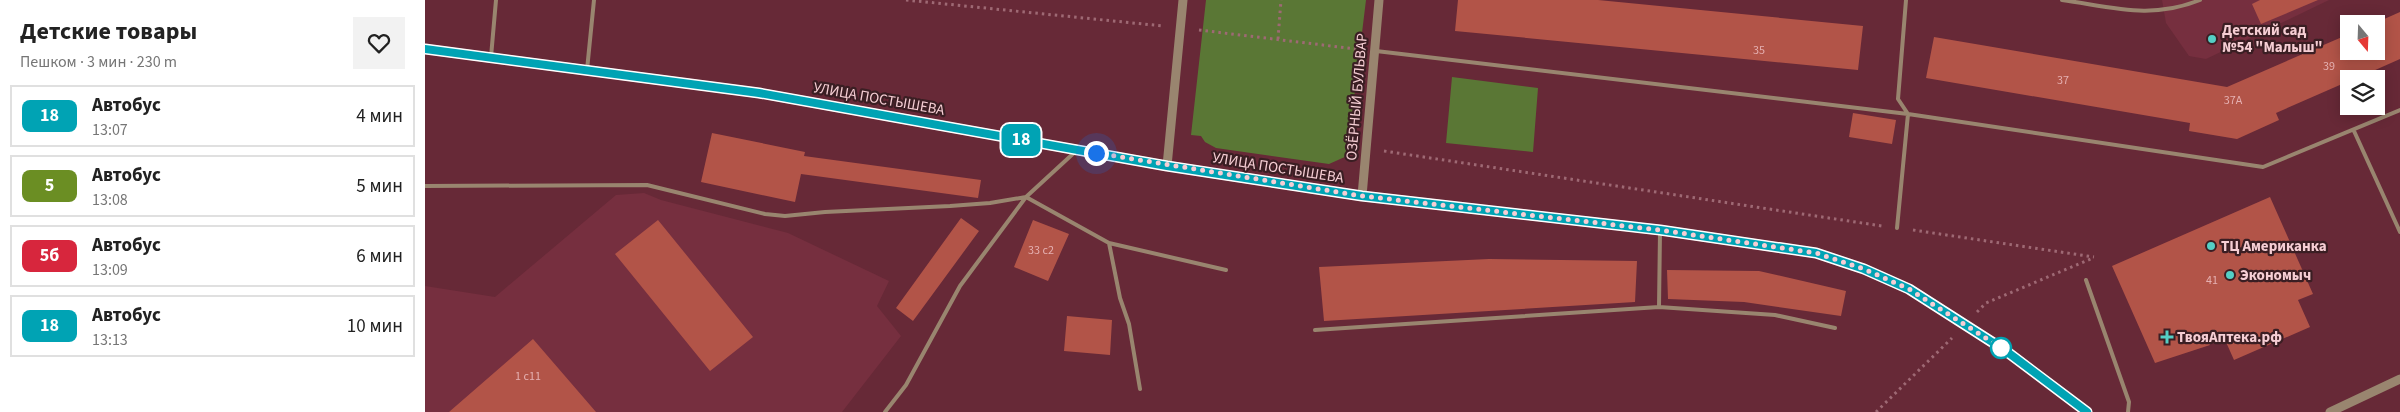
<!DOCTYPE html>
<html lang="ru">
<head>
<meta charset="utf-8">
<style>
  body { margin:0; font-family:"Source Sans 3",sans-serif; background:#f2f2f2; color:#222; height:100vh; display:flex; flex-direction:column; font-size:19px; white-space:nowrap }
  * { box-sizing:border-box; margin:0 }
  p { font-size:16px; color:#767676 }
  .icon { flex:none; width:28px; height:28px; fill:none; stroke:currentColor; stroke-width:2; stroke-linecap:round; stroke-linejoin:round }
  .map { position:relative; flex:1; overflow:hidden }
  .details { display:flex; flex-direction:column; background:#fff; width:425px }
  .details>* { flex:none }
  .badge { padding:0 10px; border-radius:8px; font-size:18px; line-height:32px }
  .needle { width:32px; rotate:161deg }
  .buttons { position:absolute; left:1915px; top:15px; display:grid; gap:10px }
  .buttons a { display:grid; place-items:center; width:45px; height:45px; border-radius:0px; background:#fff; box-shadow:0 2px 12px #0003; font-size:25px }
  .you { position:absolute; width:25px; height:25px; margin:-12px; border:4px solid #fff; border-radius:50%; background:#1a73e8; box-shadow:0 0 0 8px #1a73e833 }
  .map>.badge { position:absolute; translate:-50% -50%; box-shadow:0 0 0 2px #fff }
  .round { display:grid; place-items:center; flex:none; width:52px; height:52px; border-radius:0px; background:#f2f2f2 }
  .summary { display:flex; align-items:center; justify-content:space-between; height:85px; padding:0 20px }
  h1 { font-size:24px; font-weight:700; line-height:38px }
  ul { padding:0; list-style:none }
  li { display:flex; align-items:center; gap:15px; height:62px; margin:0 10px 8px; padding:0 10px; border:2px solid #e0e0e0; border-radius:0px }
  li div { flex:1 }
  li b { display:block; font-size:19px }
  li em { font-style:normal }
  li .badge { min-width:55px; font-weight:700; text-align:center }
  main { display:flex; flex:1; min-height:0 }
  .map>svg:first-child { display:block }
  .built { fill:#762f3f }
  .green { fill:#5a7735 }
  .building { fill:#b25448 }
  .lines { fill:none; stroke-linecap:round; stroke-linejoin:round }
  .path { stroke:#9e6974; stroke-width:3; stroke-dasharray:2.5 4; stroke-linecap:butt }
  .service { stroke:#99856f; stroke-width:4 }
  .tertiary { stroke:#99856f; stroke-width:9 }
  .secondary { stroke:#cbaa87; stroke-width:10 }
  .line-casing { stroke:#fff; stroke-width:11 }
  .line { stroke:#00a3b4; stroke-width:8 }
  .walk { stroke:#f6ced4; stroke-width:5; stroke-dasharray:0 9 }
  .poi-dot { fill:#55cec5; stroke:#3a1e23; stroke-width:2 }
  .stop-dot { fill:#fff; stroke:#00a3b4; stroke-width:2.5 }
  .labels { text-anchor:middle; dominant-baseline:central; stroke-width:4.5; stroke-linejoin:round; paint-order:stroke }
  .number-label { font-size:12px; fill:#e5b0b1 }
  .poi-label { font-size:15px; font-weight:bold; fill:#f6ced4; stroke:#3a1e23; text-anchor:start }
  .street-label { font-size:15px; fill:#f6ced4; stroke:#3a1e23 }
</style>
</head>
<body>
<main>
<section class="details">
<div class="summary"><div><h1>Детские товары</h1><p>Пешком · 3 мин · 230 m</p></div><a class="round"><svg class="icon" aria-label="heart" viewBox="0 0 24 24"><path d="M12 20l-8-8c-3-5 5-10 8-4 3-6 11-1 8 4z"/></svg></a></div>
<ul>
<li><span class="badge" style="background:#00a3b4;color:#fff">18</span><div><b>Автобус</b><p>13:07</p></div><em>4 мин</em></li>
<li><span class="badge" style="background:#6b8e23;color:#fff">5</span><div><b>Автобус</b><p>13:08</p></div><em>5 мин</em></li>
<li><span class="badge" style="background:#d7263d;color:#fff">5б</span><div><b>Автобус</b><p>13:09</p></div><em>6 мин</em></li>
<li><span class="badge" style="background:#00a3b4;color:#fff">18</span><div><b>Автобус</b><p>13:13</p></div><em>10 мин</em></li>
</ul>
</section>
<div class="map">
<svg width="1975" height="412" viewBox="0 0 1975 412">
  <rect width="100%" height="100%" fill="#672937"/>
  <path class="built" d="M1737,0H1904L1781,59L1764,56L1741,23Z
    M219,193L236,200L363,233L464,281L452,306L476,336L417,412H0V286L70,297L191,195Z"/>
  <path class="green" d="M781,0H941L922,156L904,164L791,148L780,142L776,136L766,135Z
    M1027,77L1113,88L1108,152L1021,143Z"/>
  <path class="building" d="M1033,0H1173L1438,26L1433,70L1030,31Z
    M1835,0H1893L1836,24L1827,4Z
    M1975,12V59L1930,79H1924V81L1851,113L1854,120L1812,139L1764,131L1765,123L1501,78L1509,37L1802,87L1924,34V51H1951V24H1948Z
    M1428,113L1471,120L1467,144L1424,137Z
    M287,133L380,152L379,156L556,180L553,198L376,174L370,202L276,182Z
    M1845,197L1888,294L1873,300L1885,327L1809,360L1797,333L1783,340L1785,345L1730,363L1687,266Z
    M536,218L554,231L488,321L471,308Z
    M233,220L328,337L285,371L190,254Z
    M608,220L644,234L623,281L589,267Z
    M1064,259L1212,261L1210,302L899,321L894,267Z
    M1242,270L1334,271L1421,291L1416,316L1319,302L1243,299Z
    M642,316L687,320L685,355L639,351Z
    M108,339L171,412H24Z"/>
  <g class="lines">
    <path class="path" d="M481,0L738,26
      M774,30L931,49
      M853,39L856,0
      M959,151L1457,226
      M1488,230L1669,257
      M1552,312L1561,303L1668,258
      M1451,412L1527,338"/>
    <path class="service" d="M1637,0C1687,7 1726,20 1775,0
      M951,51L1483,114L1838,167L1975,110
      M66,57L71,0
      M162,70L169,0
      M1929,131L1975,232
      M0,186L222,185L340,214L360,216L400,212L525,206L565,203L601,197L684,243L801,270
      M1472,228L1483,114L1473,99L1481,0
      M684,243L695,298L704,324L715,389
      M1661,280L1704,402L1703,412
      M1234,307L1235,232
      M890,330L1234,307L1350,315L1410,328
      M460,412L481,385L535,286L601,197L651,151"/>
    <path class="tertiary" d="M742,166L758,0
      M937,196L954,0
      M1905,412L1975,379"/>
    <path class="secondary" d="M0,49L334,93L742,166L937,196L1235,230L1391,253L1439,269L1484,289L1581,351L1662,412"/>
  </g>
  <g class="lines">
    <g class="line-casing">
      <path id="line" d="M0,49L334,93L742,166L937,196L1235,230L1391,253L1439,269L1484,289L1581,351L1662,412"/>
    </g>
    <use href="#line" class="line"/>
    <path class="walk" d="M671,153L937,196L1235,230L1391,253L1439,269L1484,289L1581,351L1576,348"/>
  </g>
  <g class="poi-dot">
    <circle cx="1787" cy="39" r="5"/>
    <circle cx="1786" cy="246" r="5"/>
    <circle cx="1805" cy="275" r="5"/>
    <path d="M1739.5 329.5h5v5h5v5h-5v5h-5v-5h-5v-5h5z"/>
  </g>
  <circle class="stop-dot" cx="1576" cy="348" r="10"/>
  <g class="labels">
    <g class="number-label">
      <text x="1334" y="50">35</text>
      <text x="1904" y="66">39</text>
      <text x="1638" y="80">37</text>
      <text x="1808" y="100">37А</text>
      <text x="616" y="250">33 с2</text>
      <text x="1787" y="280">41</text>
      <text x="103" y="376">1 с11</text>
    </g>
    <g class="poi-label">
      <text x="1797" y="30">Детский сад<tspan x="1797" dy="17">№54 "Малыш"</tspan></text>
      <text x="1796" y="246">ТЦ Американка</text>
      <text x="1815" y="275">Экономыч</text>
      <text x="1752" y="337">ТвояАптека.рф</text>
    </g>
    <g class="street-label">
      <text transform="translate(932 97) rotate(-85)">ОЗЁРНЫЙ БУЛЬВАР</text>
      <text transform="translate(454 99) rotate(10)">УЛИЦА ПОСТЫШЕВА</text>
      <text transform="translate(853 168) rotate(9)">УЛИЦА ПОСТЫШЕВА</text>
    </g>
  </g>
</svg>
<div class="buttons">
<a><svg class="needle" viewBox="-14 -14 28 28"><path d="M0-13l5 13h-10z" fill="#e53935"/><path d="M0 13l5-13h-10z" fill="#767676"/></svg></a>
<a><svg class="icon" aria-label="layers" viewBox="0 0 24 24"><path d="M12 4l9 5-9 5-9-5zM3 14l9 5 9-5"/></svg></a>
</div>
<div class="you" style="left:671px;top:153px"></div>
<b class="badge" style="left:596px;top:140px;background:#00a3b4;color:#fff">18</b>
</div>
</main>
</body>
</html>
